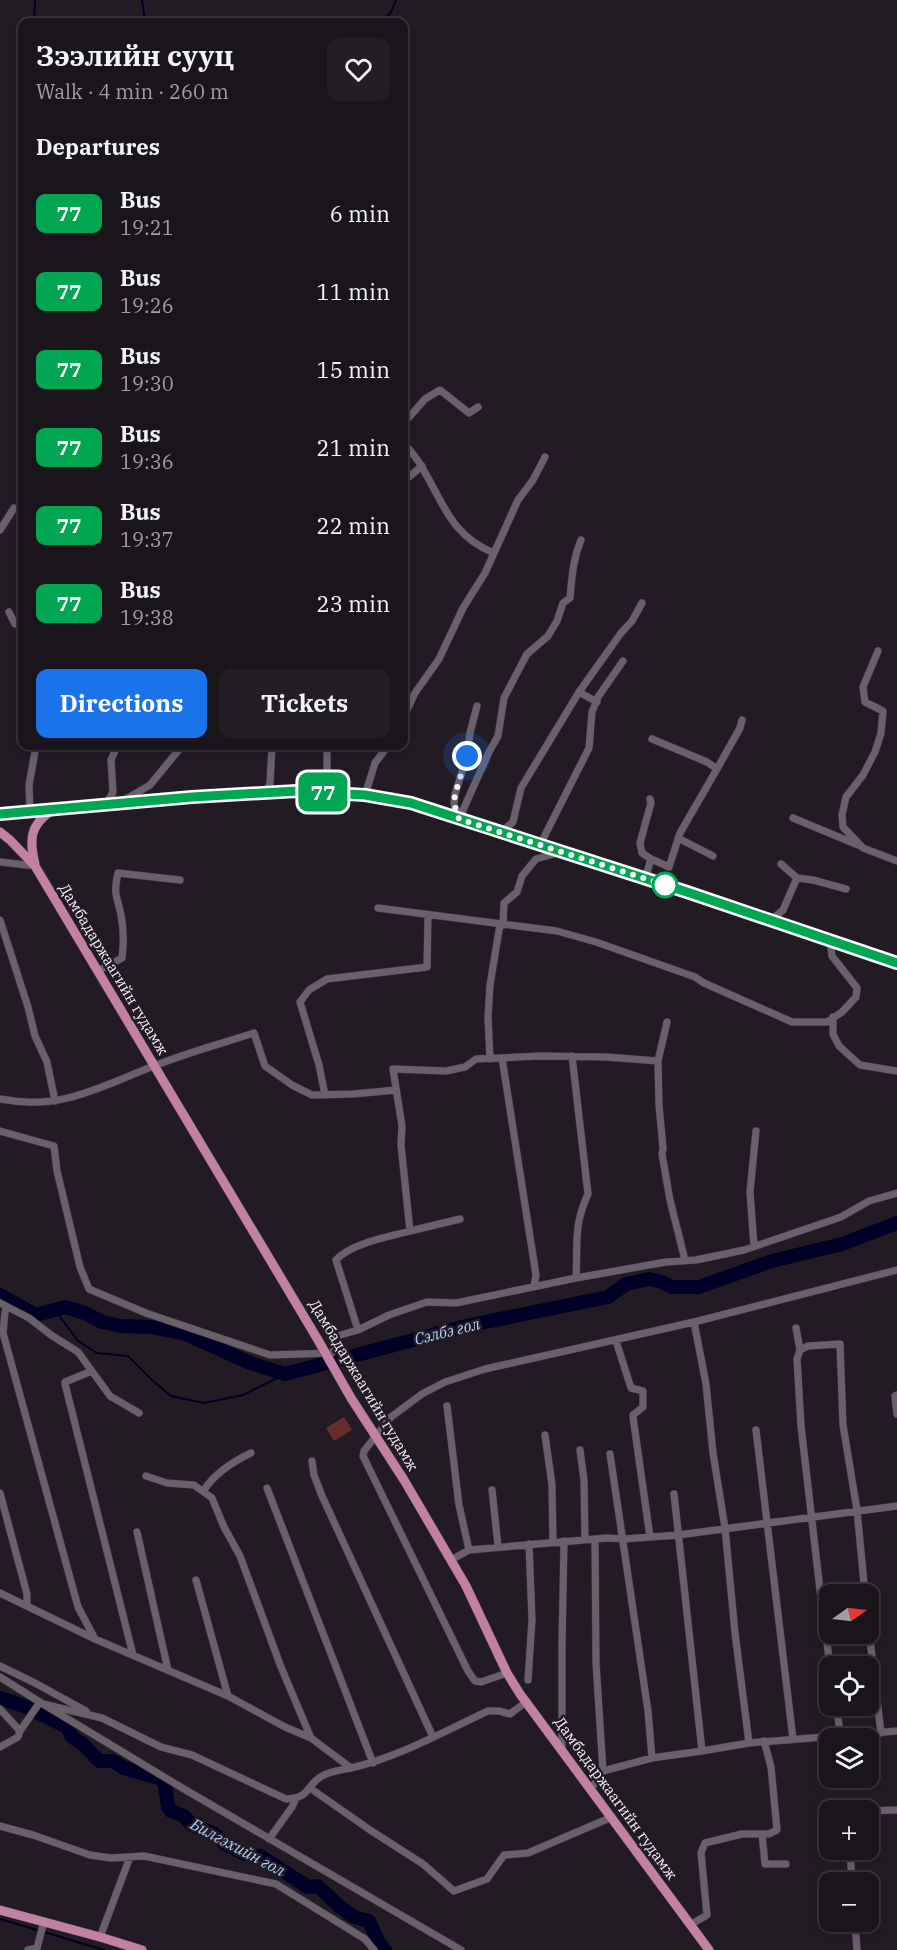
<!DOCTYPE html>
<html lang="en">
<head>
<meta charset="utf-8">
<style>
  body { margin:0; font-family:"IBM Plex Serif",serif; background:#231d24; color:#f1f3f6; height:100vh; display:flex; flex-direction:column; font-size:22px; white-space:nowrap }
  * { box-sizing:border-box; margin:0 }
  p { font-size:20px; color:#9f9ea3 }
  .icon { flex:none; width:33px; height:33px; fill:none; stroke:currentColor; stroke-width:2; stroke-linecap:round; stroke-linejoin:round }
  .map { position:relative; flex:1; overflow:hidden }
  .drawer { position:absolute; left:18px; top:18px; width:390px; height:732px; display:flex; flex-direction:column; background:#1a141b; border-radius:12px; box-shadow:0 3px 9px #0003,0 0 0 2px #38333a }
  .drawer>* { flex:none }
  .badge { padding:0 12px; border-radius:9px; font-size:21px; line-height:39px }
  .needle { width:39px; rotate:76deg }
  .controls { position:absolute; left:819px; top:1584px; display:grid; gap:12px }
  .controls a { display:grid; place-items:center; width:60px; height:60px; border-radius:12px; background:#1a141b; box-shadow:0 3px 9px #0003,0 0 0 2px #38333a; font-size:30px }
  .you { position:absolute; width:30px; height:30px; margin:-15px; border:4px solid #fff; border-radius:50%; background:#1a73e8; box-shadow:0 0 0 9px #1a73e833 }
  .map>.badge { position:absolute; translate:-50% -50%; box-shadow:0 0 0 3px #fff }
  h2 { padding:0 18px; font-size:22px; line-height:54px }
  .round { display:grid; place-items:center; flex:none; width:63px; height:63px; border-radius:12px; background:#231d24 }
  .overview { display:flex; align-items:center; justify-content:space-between; height:102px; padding:0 18px }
  h1 { font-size:28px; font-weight:700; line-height:45px }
  .button { display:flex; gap:12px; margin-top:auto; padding:12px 18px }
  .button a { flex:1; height:69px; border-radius:12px; background:#1a73e8; color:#fff; font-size:24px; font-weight:700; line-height:69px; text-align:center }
  .button a+a { background:#231d24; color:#f1f3f6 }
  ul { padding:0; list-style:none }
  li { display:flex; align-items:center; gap:18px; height:78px; padding:0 18px }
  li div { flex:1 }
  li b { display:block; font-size:22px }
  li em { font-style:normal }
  li .badge { min-width:66px; font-weight:700; text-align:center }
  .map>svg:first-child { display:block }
  .green { fill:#672d2d }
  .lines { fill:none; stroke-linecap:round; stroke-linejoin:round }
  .stream { stroke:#000026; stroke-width:2 }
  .river { stroke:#000026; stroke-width:14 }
  .minor-casing { stroke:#3b353c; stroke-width:8 }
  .major-casing { stroke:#3b353c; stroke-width:10 }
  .minor { stroke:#69606b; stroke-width:7 }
  .major { stroke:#c280a2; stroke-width:9 }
  .major-bridge-casing { stroke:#3b353c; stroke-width:10; stroke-linecap:butt }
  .major-bridge { stroke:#c280a2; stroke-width:9 }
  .line-casing { stroke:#fff; stroke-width:14 }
  .line { stroke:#00a651; stroke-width:9 }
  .walk { stroke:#f5f1f7; stroke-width:6; stroke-dasharray:0 10.8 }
  .stop-dot { fill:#fff; stroke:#00a651; stroke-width:3 }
  .labels { text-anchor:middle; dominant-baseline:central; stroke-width:5; stroke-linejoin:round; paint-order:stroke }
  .street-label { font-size:15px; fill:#f5f1f7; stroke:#221b24 }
  .water-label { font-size:16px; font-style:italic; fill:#aecefb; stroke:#221b24 }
</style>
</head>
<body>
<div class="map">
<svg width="897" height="1950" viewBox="0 0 897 1950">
  <rect width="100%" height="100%" fill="#221b24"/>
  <path class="green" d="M344,1417L352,1430L334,1441L326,1428Z"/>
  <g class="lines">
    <path class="stream" d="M142,0L145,22
      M34,22L35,0
      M382,22L391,12L396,0
      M55,1310L78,1341L97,1353L128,1356L152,1380L171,1396L204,1403L243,1395L285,1374
      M0,1919L104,1950"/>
    <path class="river" d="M0,1295L36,1315L65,1307L85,1313L102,1322L121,1326L151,1327L186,1334L250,1363L285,1374L466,1326L608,1297L626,1284L649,1279L662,1282L672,1287H699L772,1261L842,1244L897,1223
      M0,1698L24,1706L67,1727L72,1737L84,1745L99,1761H113L124,1768L162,1779L165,1785L168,1807L171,1811L184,1816L192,1825L213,1833L225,1844L245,1854L260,1856L308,1887L318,1886L340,1907L354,1917L369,1921L379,1943L385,1950"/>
    <g class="minor-casing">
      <path id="minor" d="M22,170H21L22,185
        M404,423L425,399L440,390L469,413L478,407
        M404,443C410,451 418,459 423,469C444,505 452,536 494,553
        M404,481L422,466
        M0,530L14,508
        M9,612L15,624L22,626
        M878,651L863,687L865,702L883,711L881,733L875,752L863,775L846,797L842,815L843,827L863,848L897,861
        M579,692L597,702
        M477,706L470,733L467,756L455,794L454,804L459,819L489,752L498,736L504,698L517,673L527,654L548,636L557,621L563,603L570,598C572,577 573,559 581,540
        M404,716L415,693L439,659L463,608L485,573L518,500L533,480L545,457
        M327,746V793
        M717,769L740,728L742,720
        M266,793L270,783L272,746
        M365,795L375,763L388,746
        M650,799L651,803L640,843L642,853L651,859
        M121,802L150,785L182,746
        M106,805L113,792L111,760L117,746
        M30,811L29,785L36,746
        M793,818L858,845
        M500,833L513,822L521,788L579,692L621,633L632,621L642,603
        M678,838L713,856
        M540,845L589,748L592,712L598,697L623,661
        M0,862L35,866
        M781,864L797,878
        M645,879L651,859L669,867L680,833L717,769L707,762L652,739
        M378,908L557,931L596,942L695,977L704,983L792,1022H827L842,1012L856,997L857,988L832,956L830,940
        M0,920L28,1007L35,1036L47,1062L55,1101
        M771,920L783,910L797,878L813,880L846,889
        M503,925L504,903L517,892L522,876L536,859L561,852
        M98,971L122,958C124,943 124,930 121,915C117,895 113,896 118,873L180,880
        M833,1017V1034L839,1046L860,1065L897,1071
        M502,1058L536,1275L534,1286
        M490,1059L488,1017L490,985L500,924
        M658,1061L667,1022
        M325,1095L319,1065L300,1002L309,990L327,979L427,967L428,915
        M0,1099C61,1111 99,1087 154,1066C186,1053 220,1044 254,1033L265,1066L292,1085L312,1095L353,1094L396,1090
        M0,1131L54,1146L57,1171L80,1267L89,1289L146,1313L270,1355L332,1353L336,1347L337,1336L358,1330L389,1315L427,1302L456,1303L576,1278C578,1245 573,1226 588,1194L572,1056
        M410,1231L460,1219
        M754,1246L750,1192L756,1131
        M576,1278L666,1262L696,1260L744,1250L841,1217L869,1201L897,1193
        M0,1303L29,1318L51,1335L78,1352L110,1396L139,1413
        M7,1307L5,1312L3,1333L78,1607L95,1639
        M694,1322L897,1270
        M796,1328L800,1350L797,1359L801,1426L820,1590L830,1666
        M358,1330L336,1260C351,1243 389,1237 410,1231L401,1145L402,1126L393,1069L446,1071L465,1067L476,1059L540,1056L606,1057L658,1061L659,1105L663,1148L662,1154L670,1200L685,1260
        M616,1341L631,1388L643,1391V1407L633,1415V1417L650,1537
        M800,1350L808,1346L840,1344L843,1425L857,1510L865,1594
        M92,1371L65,1382V1384L133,1655
        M897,1395L895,1396L897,1414
        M447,1406L459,1505L469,1550
        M756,1430L793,1739
        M545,1435L552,1485L553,1542
        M580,1450L584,1480L585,1539
        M610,1454L648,1711L652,1758
        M312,1461L314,1475L322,1496L433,1737
        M146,1476L167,1483L194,1485L212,1498L224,1527L240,1556L281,1667L311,1738
        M267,1488L373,1763
        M204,1490C215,1473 232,1462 251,1453
        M492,1490L498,1546
        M0,1493L27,1594V1606
        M137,1532L168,1670
        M595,1539L596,1663L603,1771
        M451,1560L469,1550L607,1538L624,1539L678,1535L897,1506
        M196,1580L228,1696
        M0,1593L95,1639L228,1696L285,1727L311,1738L351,1768C399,1757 443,1732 488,1711H499L510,1714L526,1702
        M868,1623L881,1733
        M0,1666L35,1683L86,1711
        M507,1673L481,1682L475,1681L468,1671L363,1456L364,1451L391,1417L422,1394L445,1382L485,1369L694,1322L706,1384L713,1453L725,1528L735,1633L749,1743L897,1731
        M0,1677L43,1704L102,1718L161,1747L192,1755L286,1799C311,1798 305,1786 322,1776C330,1771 342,1770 351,1768
        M528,1680L532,1620L529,1544
        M43,1704L184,1789L461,1950
        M836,1706L841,1737
        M0,1709L20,1731L18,1737L0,1747
        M20,1731L40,1702
        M562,1750V1645L564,1541
        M702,1751L749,1743
        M310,1788L370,1830L423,1864L454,1891L487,1879L504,1855L528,1853L612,1817
        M591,1789L603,1771L652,1758L702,1751L674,1494
        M868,1811L897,1810
        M0,1826L33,1835L90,1855L111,1858L144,1856L276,1884L365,1939L374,1950
        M762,1834L765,1864H786
        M269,1839L292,1807L296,1798
        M850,1850L852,1882
        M855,1922L857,1950
        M690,1925L707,1915L701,1853L705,1843L742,1834H769L777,1830L771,1767L764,1741
        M100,1937L130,1857
        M28,1950L37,1948L44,1921"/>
    </g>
    <g class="major-casing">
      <path id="major" d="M0,814L192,797L297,791L365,795L411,803L687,892L897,963
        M0,832L10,840L35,866L318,1340
        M35,864C29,840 30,825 51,811
        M351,1398L404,1480L466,1586L507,1673L520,1694L709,1950
        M0,1910L100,1937L142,1950"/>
    </g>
    <use href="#minor" class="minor"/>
    <use href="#major" class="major"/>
    <g class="major-bridge-casing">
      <path id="major-bridge" d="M318,1340L351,1398"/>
    </g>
    <use href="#major-bridge" class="major-bridge"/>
  </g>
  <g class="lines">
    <g class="line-casing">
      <path id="line" d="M0,814L192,797L297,791L365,795L411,803L687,892L897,963"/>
    </g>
    <use href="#line" class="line"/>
    <path class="walk" d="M467,756L455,794L454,804L459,819L665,885"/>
  </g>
  <circle class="stop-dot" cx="665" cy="885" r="12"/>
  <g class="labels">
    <g class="street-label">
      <text transform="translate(114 969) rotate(59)">Дамбадаржаагийн гудамж</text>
      <text transform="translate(364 1385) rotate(59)">Дамбадаржаагийн гудамж</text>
      <text transform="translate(616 1798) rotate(54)">Дамбадаржаагийн гудамж</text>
    </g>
    <g class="water-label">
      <text transform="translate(447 1331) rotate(-14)">Сэлбэ гол</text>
      <text transform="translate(238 1847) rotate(28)">Билгэхийн гол</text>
    </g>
  </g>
</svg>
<div class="controls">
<a><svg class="needle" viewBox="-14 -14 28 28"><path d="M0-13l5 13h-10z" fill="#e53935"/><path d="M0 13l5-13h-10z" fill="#9f9ea3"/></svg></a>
<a><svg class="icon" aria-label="locate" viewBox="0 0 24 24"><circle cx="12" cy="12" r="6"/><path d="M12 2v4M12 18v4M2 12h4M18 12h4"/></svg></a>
<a><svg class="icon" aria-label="layers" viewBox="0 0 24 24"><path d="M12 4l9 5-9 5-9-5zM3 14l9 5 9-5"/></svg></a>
<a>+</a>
<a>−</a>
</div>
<div class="you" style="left:467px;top:756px"></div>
<b class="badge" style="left:323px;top:792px;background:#00a651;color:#fff">77</b>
<section class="drawer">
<div class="overview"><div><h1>Зээлийн сууц</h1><p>Walk · 4 min · 260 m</p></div><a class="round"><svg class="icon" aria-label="heart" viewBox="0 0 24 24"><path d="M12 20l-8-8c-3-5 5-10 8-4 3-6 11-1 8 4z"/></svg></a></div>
<h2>Departures</h2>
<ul>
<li><span class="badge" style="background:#00a651;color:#fff">77</span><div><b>Bus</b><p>19:21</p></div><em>6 min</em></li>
<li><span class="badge" style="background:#00a651;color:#fff">77</span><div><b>Bus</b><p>19:26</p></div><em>11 min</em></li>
<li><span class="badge" style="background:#00a651;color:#fff">77</span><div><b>Bus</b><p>19:30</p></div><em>15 min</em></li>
<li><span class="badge" style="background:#00a651;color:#fff">77</span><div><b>Bus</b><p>19:36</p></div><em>21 min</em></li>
<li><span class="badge" style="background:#00a651;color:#fff">77</span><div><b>Bus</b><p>19:37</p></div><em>22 min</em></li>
<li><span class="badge" style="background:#00a651;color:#fff">77</span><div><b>Bus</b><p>19:38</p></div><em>23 min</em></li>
</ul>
<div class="button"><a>Directions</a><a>Tickets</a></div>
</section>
</div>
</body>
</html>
